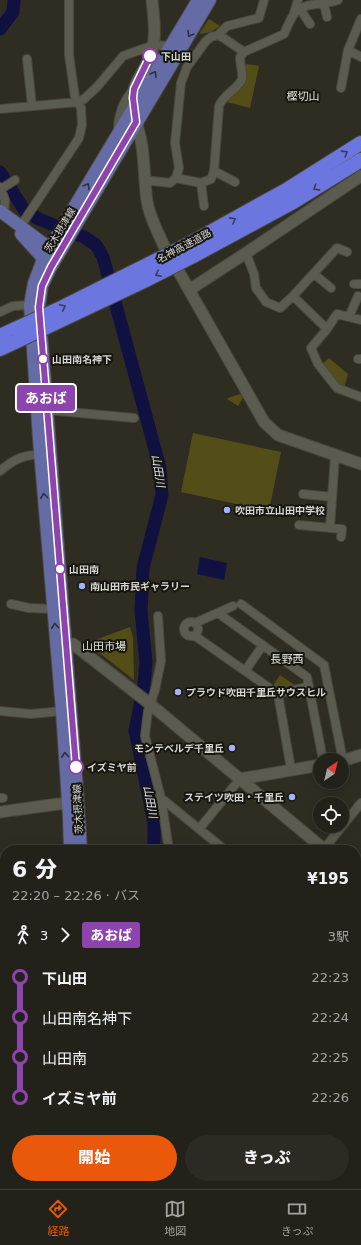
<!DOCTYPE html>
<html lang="ja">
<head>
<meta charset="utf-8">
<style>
  body { margin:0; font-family:"DejaVu Sans","Noto Sans JP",sans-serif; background:#2b2a23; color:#f1f3f6; height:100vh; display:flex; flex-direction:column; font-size:15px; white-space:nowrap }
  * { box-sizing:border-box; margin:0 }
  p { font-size:13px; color:#a3a4a2 }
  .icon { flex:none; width:22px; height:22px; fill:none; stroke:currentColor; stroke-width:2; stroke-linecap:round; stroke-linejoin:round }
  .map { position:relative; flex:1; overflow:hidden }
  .drawer { position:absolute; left:0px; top:845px; width:361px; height:344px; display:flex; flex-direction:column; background:#23221a; border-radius:16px 16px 0 0; box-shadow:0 2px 10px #0003,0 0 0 1px #403f39 }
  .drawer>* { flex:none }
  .badge { padding:0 8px; border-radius:3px; font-size:14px; line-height:26px }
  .needle { width:26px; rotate:35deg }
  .controls { position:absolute; left:313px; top:753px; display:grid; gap:8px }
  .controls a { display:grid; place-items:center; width:36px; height:36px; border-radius:50%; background:#23221a; box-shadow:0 2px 10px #0003,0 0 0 1px #403f39; font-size:20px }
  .map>.badge { position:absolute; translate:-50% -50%; box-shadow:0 0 0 2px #fff }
  .legs { display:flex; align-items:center; gap:6px; height:44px; padding:0 12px; font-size:13px }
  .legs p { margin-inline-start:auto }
  .headline { display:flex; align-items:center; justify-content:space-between; height:68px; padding:0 12px }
  h1 { font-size:22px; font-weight:800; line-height:30px }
  .primary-button { display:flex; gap:8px; margin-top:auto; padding:8px 12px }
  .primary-button a { flex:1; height:46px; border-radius:24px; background:#ea580c; color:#fff; font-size:16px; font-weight:800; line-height:46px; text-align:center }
  .primary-button a+a { background:#2b2a23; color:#f1f3f6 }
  ul { padding:0 12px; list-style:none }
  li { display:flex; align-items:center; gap:14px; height:40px; font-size:15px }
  li i { display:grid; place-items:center; width:6px; height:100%; margin:0 5px; background:currentColor }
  li i::after { content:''; width:10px; height:10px; margin:-5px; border:3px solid; border-radius:50%; background:#23221a }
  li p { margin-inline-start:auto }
  li:first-child i { background:linear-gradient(#0000 50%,currentColor 0) }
  li:last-child i { background:linear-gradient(currentColor 50%,#0000 0) }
  .dock { display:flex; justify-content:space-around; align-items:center; height:56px; border-top:1px solid #403f39; background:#23221a; font-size:11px; color:#a3a4a2 }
  .dock a { display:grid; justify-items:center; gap:2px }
  .dock .active { color:#ea580c }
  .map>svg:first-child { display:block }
  .green { fill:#534d17 }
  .water { fill:#111141 }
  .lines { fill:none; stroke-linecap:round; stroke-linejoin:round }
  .river { stroke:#111141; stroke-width:13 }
  .street-casing { stroke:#49483e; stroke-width:10 }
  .secondary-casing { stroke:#49483e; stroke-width:13 }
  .primary-casing { stroke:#49483e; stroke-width:14 }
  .highway-casing { stroke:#49483e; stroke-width:16 }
  .street { stroke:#5c5b4f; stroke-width:8 }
  .secondary { stroke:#5c5b4f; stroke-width:11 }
  .primary { stroke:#656ca5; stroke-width:12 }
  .highway { stroke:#6b77de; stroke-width:14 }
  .highway-bridge-casing { stroke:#49483e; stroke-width:16; stroke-linecap:butt }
  .highway-bridge { stroke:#6b77de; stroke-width:14 }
  .oneway { stroke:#2e2f3d }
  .oneway2 { stroke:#383c62 }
  .line-1-casing { stroke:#fff; stroke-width:9 }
  .line-1 { stroke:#8e44ad; stroke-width:6 }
  .stop-1-dot { fill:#fff; stroke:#8e44ad; stroke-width:2 }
  .poi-dot { fill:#a4b2fc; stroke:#161510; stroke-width:1.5 }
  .labels { text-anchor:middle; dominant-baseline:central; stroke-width:4; stroke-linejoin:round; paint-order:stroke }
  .stop-label { font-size:10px; font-weight:bold; fill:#d7d6cf; stroke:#161510; text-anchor:start }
  .street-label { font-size:10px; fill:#d7d6cf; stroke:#161510 }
  .poi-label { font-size:10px; font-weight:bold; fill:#d7d6cf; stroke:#161510; text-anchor:start }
  .neighbourhood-label { font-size:11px; fill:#e6e5d7; stroke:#161510 }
  .water-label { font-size:11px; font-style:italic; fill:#dfe3f4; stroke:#161510 }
</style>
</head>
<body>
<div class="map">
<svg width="361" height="1189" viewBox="0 0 361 1189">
  <rect width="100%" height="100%" fill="#2f2d22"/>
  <path class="green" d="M209,19L220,26L211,32L199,34Z
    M246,64L259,66L250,108L227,102C239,89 248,85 245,66Z
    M329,358L348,374L344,388L340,387L321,365Z
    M240,394L244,396L238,406L227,399L228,398Z
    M193,433L281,452L269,511L181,492Z
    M130,627L133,638L134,680L97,651L95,640Z
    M280,675L296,686L278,690L272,687Z
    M0,958H5V1042L0,1041Z"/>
  <path class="water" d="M200,557L227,563L224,580L197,574Z"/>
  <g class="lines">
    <path class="river" d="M0,29L13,12L14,0
      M0,172L25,211L39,219L84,237L96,245L103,257L160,468L162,495L143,568L141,611L146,662L144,685L135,731L154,822V844L152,850
      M0,945L5,946"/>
    <g class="street-casing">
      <path id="street" d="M324,4L327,17
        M300,9L310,24
        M294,13L298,0
        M218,35L227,26L259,18L264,0
        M348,50L361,57
        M27,59L32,106
        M341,88L348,50L361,19
        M0,109L78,102L84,99L97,87L123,56L154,45L170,46
        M118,131C118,115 123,101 134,89
        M214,171L235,182
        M176,178L201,183L211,179L214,171L219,106C223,95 240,87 242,79C243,73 240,64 240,57L244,52
        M145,180L170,183L176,178L179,168L175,143L181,83L187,67L206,41L211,37L218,35L225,39L244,52L284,34C287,27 290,20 294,14C302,2 325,5 338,0
        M201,183L204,206
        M0,187L5,200L4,214
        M1,189L15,180
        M20,227L79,138L82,125L81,108L75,97L69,55V0
        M246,253L254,274L256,288L266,302L280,308L293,296L327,329L311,348L318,364L337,388L361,397
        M314,274L331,288
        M354,284H361
        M293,296L337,248L347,252
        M0,312L13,306L30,305
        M349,317L358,296
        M327,329L337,314L361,320
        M358,359H361
        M47,410L134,418
        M0,471C16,458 23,455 44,454
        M303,494L332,497
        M299,525L342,529L341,537
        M330,528L335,455
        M11,604L29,608L54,609
        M241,604L324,665L343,761
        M218,613L307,677L323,760
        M158,616L161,661L155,690L148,711L145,736L161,798L169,850
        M184 629a7 7 0 1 1 14 0a7 7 0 1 1-14 0Z
        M195,623L233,606
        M195,636L278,694L291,769
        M245,671L263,645
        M278,694L309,686
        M0,711L31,714L62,711
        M0,798H3
        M161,798L225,850
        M199,829L240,779
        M323,850L361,803
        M356,957L361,961
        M356,1010L361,999
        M0,1045H5
        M356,1046H361
        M356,1070L357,1062
        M356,1094L361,1095
        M356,1109L361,1107
        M0,1163L5,1164
        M230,1184L233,1189
        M271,1184V1189
        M106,1189V1184
        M152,1189L153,1184
        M178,1189V1184
        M310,1189V1184"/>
    </g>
    <g class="secondary-casing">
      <path id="secondary" d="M152,0C154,19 157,39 150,57C146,68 136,79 134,90C130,104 138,126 141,141C145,160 144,181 147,201C149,216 157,230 163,244L264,422L278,435L361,464
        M189,290L246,253L361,176
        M57,644H73L150,704L325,850
        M342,761L361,755
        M240,779L320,765
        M0,812L58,804L76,803
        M356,875L361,879"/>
    </g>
    <g class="primary-casing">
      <path id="primary" d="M0,211L55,252
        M21,234L49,265
        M70,850L69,817L62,711L39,439L30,305L34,283L43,259L198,0
        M81,850L77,788L39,307L42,286L51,267L210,0
        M38,1184V1189
        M49,1184V1189"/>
    </g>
    <g class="highway-casing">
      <path id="highway" d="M187,245L288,189L361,143
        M193,256L293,202L361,160
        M0,336L15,329
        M0,349L15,342"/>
    </g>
    <use href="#street" class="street"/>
    <use href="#secondary" class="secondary"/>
    <use href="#primary" class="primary"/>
    <use href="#highway" class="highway"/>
    <g class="highway-bridge-casing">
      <path id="highway-bridge" d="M15,329L63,307L187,245
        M15,342L146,280L193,256"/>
    </g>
    <use href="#highway-bridge" class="highway-bridge"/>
  </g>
  <defs><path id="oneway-chevron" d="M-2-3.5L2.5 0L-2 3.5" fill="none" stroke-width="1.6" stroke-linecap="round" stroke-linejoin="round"/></defs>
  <g class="oneway">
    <use href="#oneway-chevron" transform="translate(190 34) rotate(121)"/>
    <use href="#oneway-chevron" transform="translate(154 74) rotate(-59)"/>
    <use href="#oneway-chevron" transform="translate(87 186) rotate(-59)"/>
    <use href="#oneway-chevron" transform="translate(44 496) rotate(-95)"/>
    <use href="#oneway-chevron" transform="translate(55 626) rotate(-95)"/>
    <use href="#oneway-chevron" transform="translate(65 755) rotate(-94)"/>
  </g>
  <g class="oneway2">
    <use href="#oneway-chevron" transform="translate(345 153) rotate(-32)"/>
    <use href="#oneway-chevron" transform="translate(316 188) rotate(148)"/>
    <use href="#oneway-chevron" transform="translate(233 220) rotate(-29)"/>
    <use href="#oneway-chevron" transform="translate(158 274) rotate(153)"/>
    <use href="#oneway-chevron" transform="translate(63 307) rotate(-25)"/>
  </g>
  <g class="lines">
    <g class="line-1-casing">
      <path id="line-1" d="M76,767L39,307L42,286L51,267L136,122L133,98L134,89L150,56"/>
    </g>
    <use href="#line-1" class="line-1"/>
  </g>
  <g class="stop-1-dot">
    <circle cx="150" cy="56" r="7"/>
    <circle cx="43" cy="359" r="5"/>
    <circle cx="60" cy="569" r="5"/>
    <circle cx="76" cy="767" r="7"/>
  </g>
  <g class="poi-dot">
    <circle cx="227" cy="510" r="4"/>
    <circle cx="82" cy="586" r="4"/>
    <circle cx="178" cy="692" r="4"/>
    <circle cx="232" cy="748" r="4"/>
    <circle cx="292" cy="797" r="4"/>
  </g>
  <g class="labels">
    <g class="stop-label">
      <text x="161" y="56">下山田</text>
      <text x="52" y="359">山田南名神下</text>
      <text x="69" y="569">山田南</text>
      <text x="87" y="767">イズミヤ前</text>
    </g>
    <g class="street-label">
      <text transform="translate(60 230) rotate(-59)">茨木摂津線</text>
      <text transform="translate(184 246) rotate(-28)">名神高速道路</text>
      <text transform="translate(78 809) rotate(-93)">茨木摂津線</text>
    </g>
    <g class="poi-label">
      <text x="235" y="510">吹田市立山田中学校</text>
      <text x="90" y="586">南山田市民ギャラリー</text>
      <text x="186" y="692">プラウド吹田千里丘サウスヒル</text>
      <text x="224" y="748" text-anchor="end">モンテベルデ千里丘</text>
      <text x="284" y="797" text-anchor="end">ステイツ吹田・千里丘</text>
    </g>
    <g class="neighbourhood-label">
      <text x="303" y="96">樫切山</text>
      <text x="104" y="646">山田市場</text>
      <text x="287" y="659">長野西</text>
    </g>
    <g class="water-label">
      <text transform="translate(158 471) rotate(81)">山田川</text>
      <text transform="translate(150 802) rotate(79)">山田川</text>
    </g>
  </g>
</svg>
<div class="controls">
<a><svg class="needle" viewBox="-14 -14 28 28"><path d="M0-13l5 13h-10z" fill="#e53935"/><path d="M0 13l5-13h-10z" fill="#a3a4a2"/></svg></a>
<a><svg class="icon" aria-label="locate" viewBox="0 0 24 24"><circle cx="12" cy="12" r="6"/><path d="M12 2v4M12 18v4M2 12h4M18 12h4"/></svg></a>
</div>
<b class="badge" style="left:46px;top:398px;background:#8e44ad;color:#fff">あおば</b>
<section class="drawer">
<div class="headline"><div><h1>6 分</h1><p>22:20 – 22:26 · バス</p></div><b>¥195</b></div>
<div class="legs"><svg class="icon" aria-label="walk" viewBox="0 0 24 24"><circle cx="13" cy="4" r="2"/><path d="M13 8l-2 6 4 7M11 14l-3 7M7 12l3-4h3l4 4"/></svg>3<svg class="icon" aria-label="forward" viewBox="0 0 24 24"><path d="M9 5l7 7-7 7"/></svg><b class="badge" style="background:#8e44ad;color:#fff">あおば</b><p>3駅</p></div>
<ul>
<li><i style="color:#8e44ad"></i><b>下山田</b><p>22:23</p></li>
<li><i style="color:#8e44ad"></i><span>山田南名神下</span><p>22:24</p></li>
<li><i style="color:#8e44ad"></i><span>山田南</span><p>22:25</p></li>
<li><i style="color:#8e44ad"></i><b>イズミヤ前</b><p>22:26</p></li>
</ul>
<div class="primary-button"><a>開始</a><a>きっぷ</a></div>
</section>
</div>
<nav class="dock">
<a class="active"><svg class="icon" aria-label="directions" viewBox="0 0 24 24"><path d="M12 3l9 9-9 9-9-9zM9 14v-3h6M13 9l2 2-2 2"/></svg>経路</a>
<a><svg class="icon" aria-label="map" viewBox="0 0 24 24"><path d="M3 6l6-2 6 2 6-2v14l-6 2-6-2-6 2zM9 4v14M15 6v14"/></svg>地図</a>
<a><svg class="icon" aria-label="tickets" viewBox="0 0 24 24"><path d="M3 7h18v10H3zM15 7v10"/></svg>きっぷ</a>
</nav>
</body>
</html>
